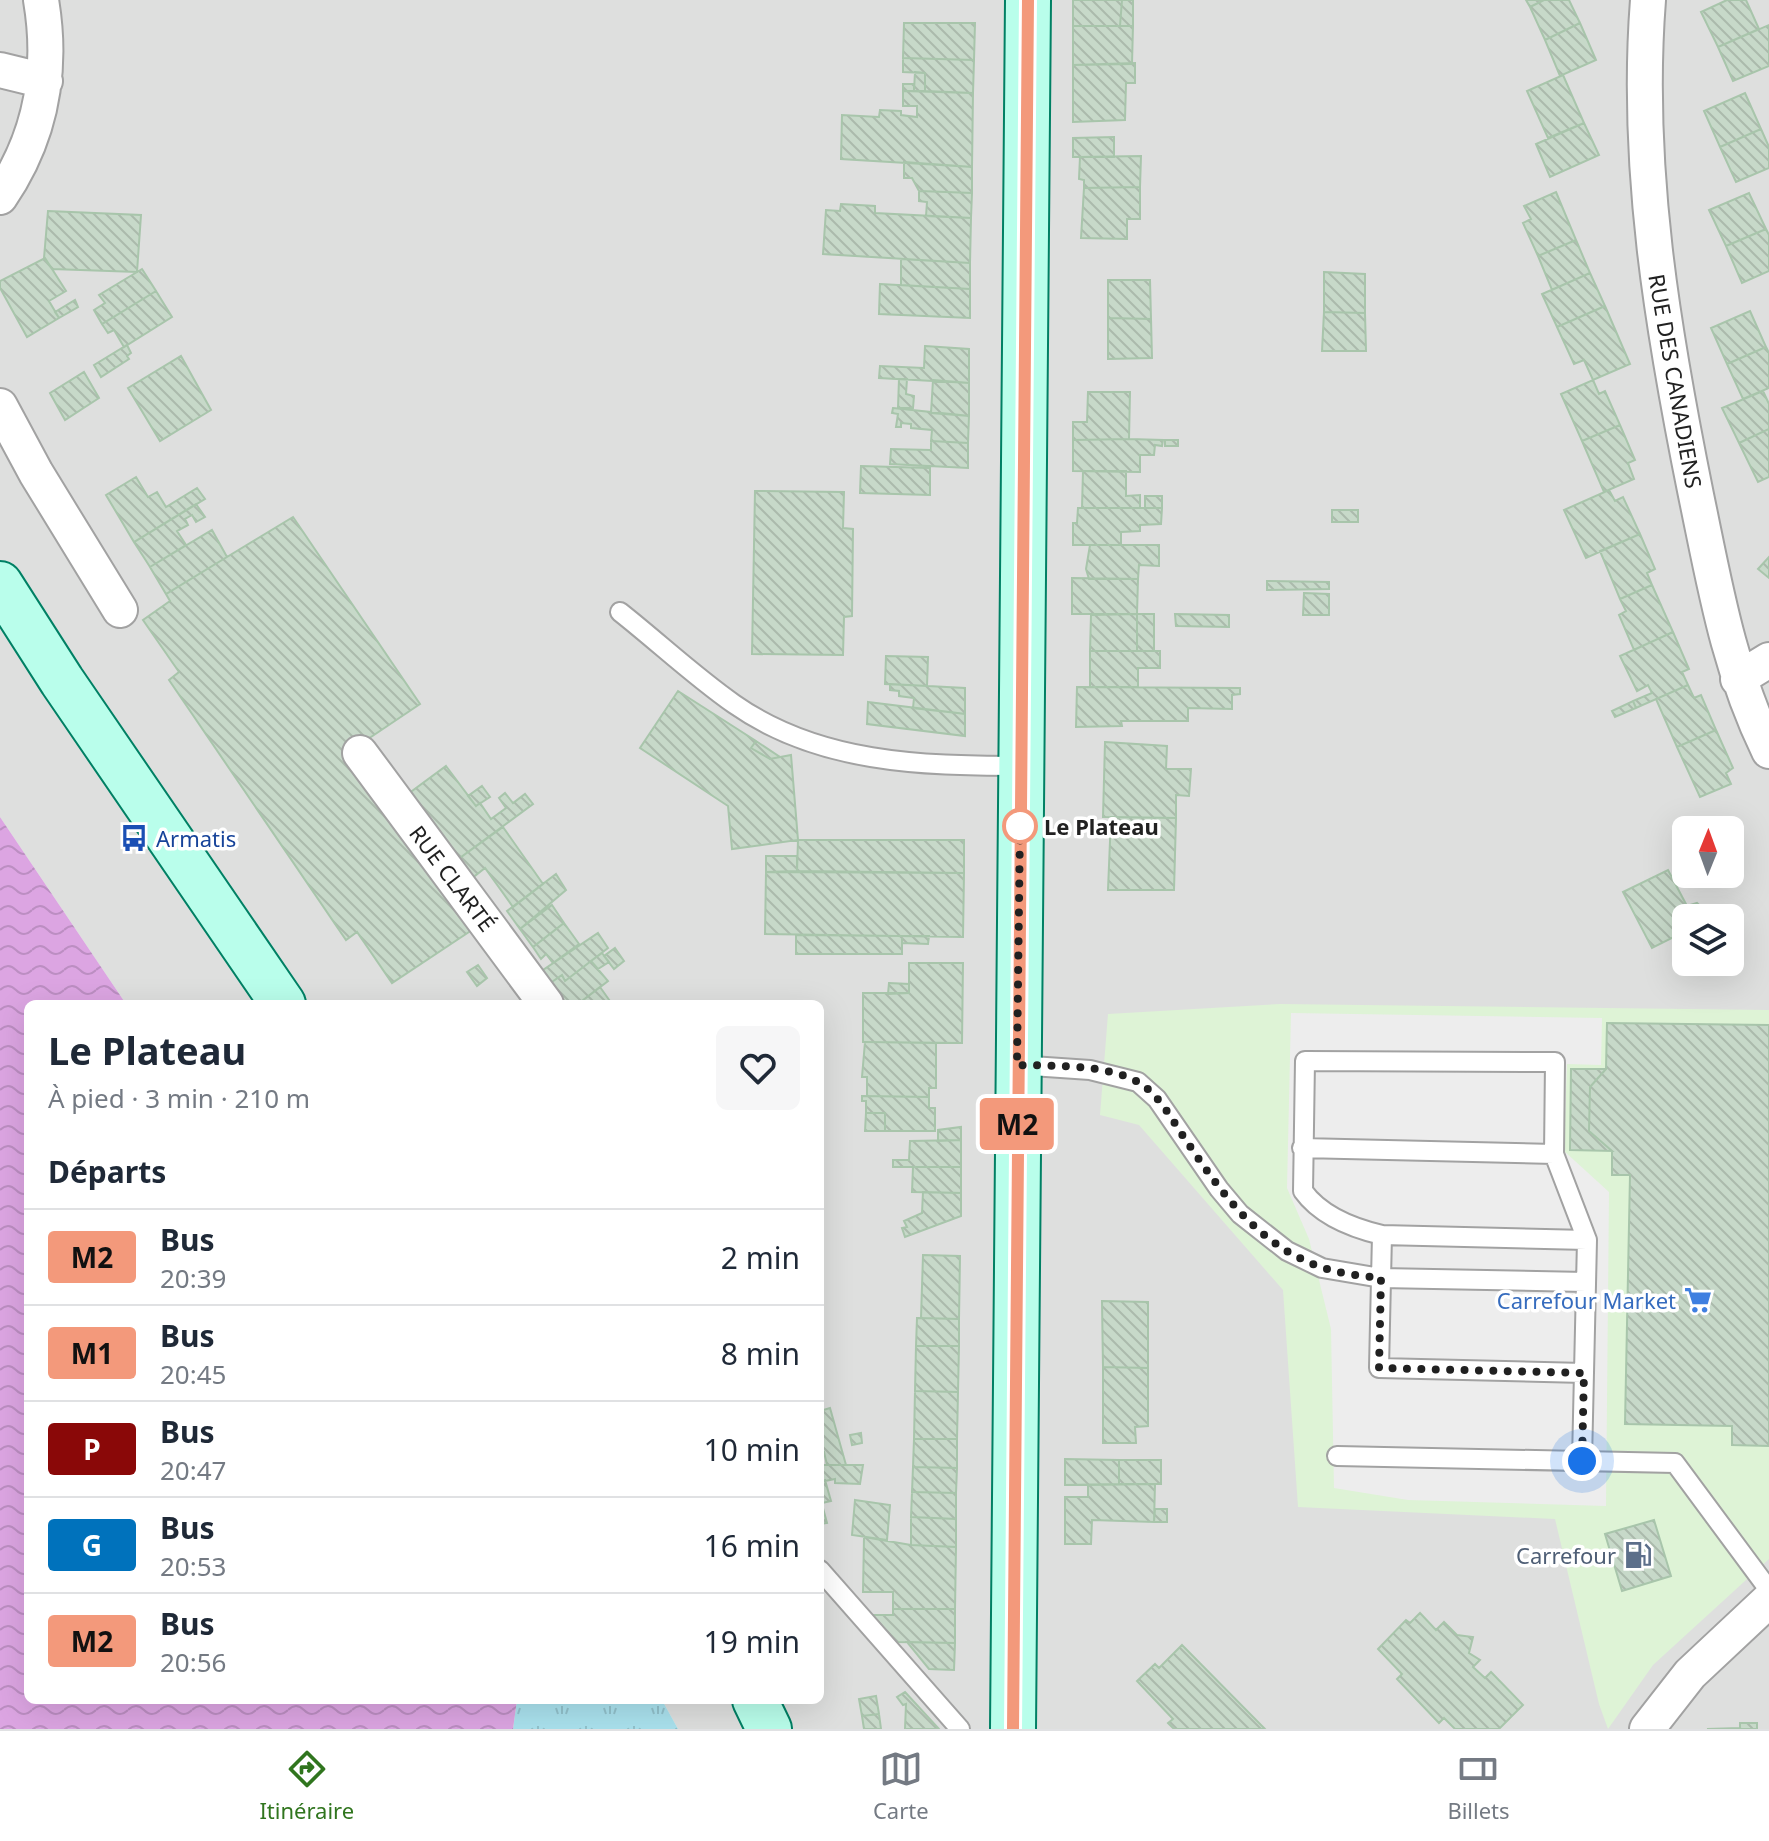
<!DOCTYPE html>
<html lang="fr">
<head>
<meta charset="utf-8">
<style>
  body { margin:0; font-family:"Noto Sans",sans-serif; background:#f6f6f7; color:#1f2937; height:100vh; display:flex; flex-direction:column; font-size:30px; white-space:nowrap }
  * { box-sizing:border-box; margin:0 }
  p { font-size:26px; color:#747a83 }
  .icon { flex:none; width:44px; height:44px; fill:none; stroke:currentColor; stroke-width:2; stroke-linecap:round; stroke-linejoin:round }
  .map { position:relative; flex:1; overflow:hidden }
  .side { position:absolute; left:24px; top:1000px; width:800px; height:704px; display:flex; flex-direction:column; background:#fff; border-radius:12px; box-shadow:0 8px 32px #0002 }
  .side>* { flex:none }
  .badge { padding:0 16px; border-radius:6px; font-size:28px; line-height:52px }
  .needle { width:52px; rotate:1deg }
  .controls { position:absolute; left:1672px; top:816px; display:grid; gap:16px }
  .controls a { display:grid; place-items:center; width:72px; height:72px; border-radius:12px; background:#fff; box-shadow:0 8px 32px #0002; font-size:40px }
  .you { position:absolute; width:40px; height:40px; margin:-20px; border:6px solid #fff; border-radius:50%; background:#1a73e8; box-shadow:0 0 0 12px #1a73e833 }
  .map>.badge { position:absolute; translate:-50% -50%; box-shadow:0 0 0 4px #fff }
  h2 { padding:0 24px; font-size:30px; line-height:72px }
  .round { display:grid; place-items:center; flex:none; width:84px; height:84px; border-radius:12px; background:#f6f6f7 }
  .summary { display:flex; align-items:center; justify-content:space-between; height:136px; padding:0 24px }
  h1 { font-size:38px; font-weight:700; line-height:60px }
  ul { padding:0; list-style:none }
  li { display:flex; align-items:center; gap:24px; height:96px; padding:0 24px; border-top:2px solid #e0e1e3 }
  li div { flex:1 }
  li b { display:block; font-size:30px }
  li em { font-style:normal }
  li .badge { min-width:88px; font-weight:700; text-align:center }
  .tabs { display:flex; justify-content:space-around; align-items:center; height:112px; border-top:2px solid #e0e1e3; background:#fff; font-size:22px; color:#747a83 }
  .tabs a { display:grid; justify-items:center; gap:4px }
  .tabs .on { color:#30751e }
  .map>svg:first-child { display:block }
  .residential { fill:#dedfde; fill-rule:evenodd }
  .commercial { fill:#def3d6 }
  .grass { fill:url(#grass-tufts) }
  .parking { fill:#ededed }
  .water { fill:url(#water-waves) }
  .building { fill:url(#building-back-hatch); stroke:#a8c5ab; stroke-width:2 }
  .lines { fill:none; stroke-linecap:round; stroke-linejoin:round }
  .lane-casing { stroke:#a2a2a2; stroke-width:22 }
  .street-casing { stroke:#a2a2a2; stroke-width:38 }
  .secondary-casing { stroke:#008064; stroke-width:48 }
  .lane { stroke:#fff; stroke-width:18 }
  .street { stroke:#fff; stroke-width:34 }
  .secondary { stroke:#b9feeb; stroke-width:44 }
  .line-casing { stroke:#fff; stroke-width:18 }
  .line { stroke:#f3997b; stroke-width:12 }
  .walk { stroke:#212121; stroke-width:8; stroke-dasharray:0 14.4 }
  .stop-dot { fill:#fff; stroke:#f3997b; stroke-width:4 }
  .labels { text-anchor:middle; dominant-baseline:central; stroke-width:7; stroke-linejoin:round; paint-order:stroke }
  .street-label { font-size:22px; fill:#212121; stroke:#fff }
  .stop-label { font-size:22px; font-weight:bold; fill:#212121; stroke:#fff; text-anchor:start }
  .transit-label { font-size:22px; fill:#164399; stroke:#fff; text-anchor:start }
  .shop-label { font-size:22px; fill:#366cbe; stroke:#fff; text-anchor:end }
  .service-label { font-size:22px; fill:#4e5e75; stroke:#fff; text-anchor:end }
</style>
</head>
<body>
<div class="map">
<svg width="1769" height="1729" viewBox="0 0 1769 1729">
  <defs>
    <pattern id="grass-tufts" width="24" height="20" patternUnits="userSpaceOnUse" patternTransform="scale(2)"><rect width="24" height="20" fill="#aae2ee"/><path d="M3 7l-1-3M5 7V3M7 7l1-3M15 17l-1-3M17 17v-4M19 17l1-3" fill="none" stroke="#92c2cc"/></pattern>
    <pattern id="water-waves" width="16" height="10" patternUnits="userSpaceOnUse" patternTransform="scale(2)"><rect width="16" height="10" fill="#dca5e2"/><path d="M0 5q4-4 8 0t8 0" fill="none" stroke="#bc8ec2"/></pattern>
    <pattern id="building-back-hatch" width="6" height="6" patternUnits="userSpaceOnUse" patternTransform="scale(2)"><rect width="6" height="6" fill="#c7d9c9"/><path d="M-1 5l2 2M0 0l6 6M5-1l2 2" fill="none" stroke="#abbaac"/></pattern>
  </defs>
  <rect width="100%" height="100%" fill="#e7f2eb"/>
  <path class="residential" d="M0,0H1769V1729H678L662,1700H820V1004H126L0,817ZM1686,830H1730V874H1686ZM1686,918H1730V962H1686Z"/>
  <path class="commercial" d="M1280,1004L1769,1010V1559L1653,1665L1608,1729L1599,1704L1555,1519L1298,1507L1283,1290L1139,1125L1100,1115L1108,1014Z"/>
  <path class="grass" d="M517,1700H662L678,1729H513Z"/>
  <path class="parking" d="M1291,1013L1602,1018L1601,1065L1567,1064L1564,1151L1609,1192L1606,1506L1408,1500L1334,1488L1331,1329L1309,1239L1287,1188Z"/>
  <path class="water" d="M0,817L126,1004H28V1700H517L513,1729H0Z"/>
  <path class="building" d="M1073,0H1122L1120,26H1073Z
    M1122,0H1133V26H1120Z
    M1526,0H1544L1530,7Z
    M1544,0H1569L1580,23L1545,40L1530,7Z
    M1727,0H1746L1759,29L1718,47L1701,12Z
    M904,23H975L974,60L903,58Z
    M1580,23L1596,60L1560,76L1545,40Z
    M1769,25V66L1733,81L1718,47Z
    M1073,26H1133L1132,64L1073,65Z
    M903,58L974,60L973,93L925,91V73L903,72Z
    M1135,63V83H1126L1125,120L1073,122V65Z
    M915,72L925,73V91H914Z
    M1563,75L1584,123L1548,138L1527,91Z
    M903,84H914V91H903Z
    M903,91L973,93L972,167L841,159L842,115L879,117L880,110L901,111V115L917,117V106H903Z
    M1745,93L1761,129L1720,147L1704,111Z
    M1584,123L1599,155L1550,177L1536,144Z
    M1761,129L1769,147V168L1736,182L1720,147Z
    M1114,137V157H1073V138Z
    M1141,156L1140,187L1084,188V180L1079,179L1080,157Z
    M904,162L972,167V193L919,191L912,178H904Z
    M1140,187V219H1127V239L1081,238L1084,188Z
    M919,191L972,193L971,218L926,216L927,202L919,201Z
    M1556,192L1576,240L1538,256L1523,223L1531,219L1524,206Z
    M1749,193L1766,229L1726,246L1709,210Z
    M841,204L875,206V213L971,218L970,263L823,254L826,210L840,211Z
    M48,211L141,215L137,272L52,269L44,258Z
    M1766,229L1769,235V271L1742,283L1726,246Z
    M1576,240L1590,273L1552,290L1538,256Z
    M45,258L66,291L49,301L59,318L27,337L0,288V281Z
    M901,259L970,263V289L901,285Z
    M142,269L156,291L102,324L94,310L105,303L99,295Z
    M1324,272L1365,274V313L1324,312Z
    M1590,273L1605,306L1557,327L1542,294Z
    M1108,280H1150L1151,319L1108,318Z
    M880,284L970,289V318L879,314Z
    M156,291L172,317L124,347L114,330L108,333L102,324Z
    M75,300L78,307L59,318L55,312Z
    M1605,306L1630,364L1593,380L1584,360L1574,364L1557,327Z
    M1750,311L1766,347L1727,364L1711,328Z
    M1324,312L1365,313L1366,351H1322Z
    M1108,318L1151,319L1152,358L1108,359Z
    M127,345L131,353L127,356L129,359L101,377L94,365Z
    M925,346L969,349V383L879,378L880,366L924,368Z
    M1766,347L1769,353V388L1743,399L1727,364Z
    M181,356L211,410L160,441L128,388Z
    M84,372L99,398L65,420L50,393Z
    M899,379H907L906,394L914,396L913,408H898Z
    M933,380L969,383V416L931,413Z
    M1593,380L1599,394L1605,391L1620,425L1582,441L1561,394Z
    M1763,391L1769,404V429L1739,443L1722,408Z
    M1088,392H1130L1129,439L1073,440V422H1087Z
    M893,408L969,416L968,443L931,441L932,430L911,428V424L901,423V427H896L898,414L892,413Z
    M1620,425L1635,460L1628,463L1634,479L1604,492L1582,441Z
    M1769,429V477L1758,482L1739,443Z
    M1073,440L1129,439L1163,440L1162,446L1155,445L1154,455H1140V472L1073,471Z
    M1165,440H1178V446H1165Z
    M931,441L968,443V468L890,464L891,449L931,450Z
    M861,466L930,468V495L860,493Z
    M1083,471H1126V496L1140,495V508H1082Z
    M136,477L148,497L157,492L166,507L197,488L205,499L134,542L106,495Z
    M1609,490L1615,501L1623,497L1640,534L1586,558L1564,510Z
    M755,491L844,492L843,528L853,529L852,616L844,617L843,655L752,654Z
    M1145,496H1162V508H1145Z
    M196,504L205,517L196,522L192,515L185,519L188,525L177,531L186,545L150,567L134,542Z
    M1078,508H1162L1161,524L1140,525V531L1121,532V545H1073V523H1077Z
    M1332,510H1358V522H1332Z
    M293,517L420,704L368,739L472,930L392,983L357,932L346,940L169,680L179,672L143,620L170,601L166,594Z
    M212,530L227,557L166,594L150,567Z
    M1640,534L1655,569L1647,573L1652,585L1620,599L1600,551Z
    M1090,545H1159V566L1139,565L1138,579H1089L1086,569Z
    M1769,557V578L1758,569Z
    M1072,578L1138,579L1137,614H1072Z
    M1267,581L1329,582V589L1267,590Z
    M1652,585L1673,632L1634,650L1619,615L1626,611L1620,599Z
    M1304,593L1329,594V615H1303Z
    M1137,614H1154V651H1137Z
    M1137,614V651H1090L1091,615Z
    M1175,614L1229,615V627L1176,626Z
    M1673,632L1689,669L1682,672L1688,685L1636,708L1633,701L1652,693L1648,685L1637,691L1620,656Z
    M1090,651H1160V668H1138V687H1090Z
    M886,656L928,657L927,686L885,684Z
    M890,684L965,688V714L913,708L914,698L899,696V691L890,690Z
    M1688,685L1694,698L1701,695L1716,730L1677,747L1656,699Z
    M1077,687L1240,688V694L1232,695V709L1188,708V721H1121L1122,726L1076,727Z
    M678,691L756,741L751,748L770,759L791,755L798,840L732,849L728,806L640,748Z
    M1633,701L1636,708L1615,717L1612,711Z
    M868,702L965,714V736L867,724Z
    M1716,730L1733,768L1726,773L1731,784L1700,797L1677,747Z
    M756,741L780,757L770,759L751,748Z
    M1105,742L1167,746L1166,769H1191L1189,796L1176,795V818L1103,817Z
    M446,766L476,806L480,803L491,819L506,808L499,798L505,793L513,803L525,794L533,804L457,860L408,794Z
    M482,786L490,797L476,806L468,796Z
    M1111,817L1176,818L1174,890H1108Z
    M503,827L543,884L513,907L485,868L471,879L457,860Z
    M798,840H964V873L797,871Z
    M766,856H797V871L766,872Z
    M1668,870L1687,906L1697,903L1703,909L1704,918H1686V931L1652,948L1623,892Z
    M766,872L964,873L963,937L765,934Z
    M556,874L566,890L520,929L507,911Z
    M552,905L564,923L533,947L520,929Z
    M564,923L579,944L553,963L546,954L541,959L533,947Z
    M598,933L608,948L565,981L562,975L549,984L540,972Z
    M796,935L902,936V954H796Z
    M902,936H929L928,944L902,943Z
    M615,948L624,961L614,969L604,956Z
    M602,953L609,962L598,969L591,961Z
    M591,961L608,981L578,1004H564L549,984L562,975L565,981Z
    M909,963H963L962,1043L863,1042V993H909Z
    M478,965L487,978L477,986L467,972Z
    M889,983L909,984V993L888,994Z
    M600,987L612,1004H578Z
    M1607,1023L1769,1025V1446L1732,1445V1426L1625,1424L1630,1175H1612V1151L1589,1131L1590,1087L1606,1069Z
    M865,1042L936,1043V1088H929V1097L867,1096V1077H862Z
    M1571,1069H1606L1590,1087L1589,1131L1612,1151L1570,1150Z
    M862,1096L929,1097V1108H935V1131H885V1113H866V1101H862Z
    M866,1113H885V1131H865Z
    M961,1127V1140L938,1141V1130Z
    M961,1140V1167H893V1160H909L910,1141Z
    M913,1167H961V1193L912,1192Z
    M923,1192L961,1193V1216L905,1237L902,1228L907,1227L904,1221L922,1213Z
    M923,1255L960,1256L959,1319L921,1318Z
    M1102,1301L1148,1302V1368L1103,1367Z
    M917,1318L959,1319V1346H916Z
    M916,1346H959L958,1392L915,1391Z
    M1103,1367L1148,1368V1426L1135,1427L1136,1443H1103Z
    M915,1391L958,1392L957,1439H914Z
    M830,1408L846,1465H827L824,1452L820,1454V1411Z
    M861,1433L862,1443L852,1445L850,1435Z
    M914,1439H957V1468L913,1467Z
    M1065,1459L1119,1460V1484L1065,1485Z
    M1119,1460H1161V1484H1119Z
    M820,1465H863L860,1484L835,1483V1479L820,1482Z
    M913,1467L957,1468L956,1493L912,1492Z
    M825,1480L831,1501L822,1503L820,1482Z
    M1155,1484L1154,1522L1092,1520L1091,1544H1065V1497H1088V1485Z
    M912,1492L956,1493V1519L911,1517Z
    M820,1497L827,1523L820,1524Z
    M855,1500L890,1505L887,1540L852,1535Z
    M1155,1509H1167V1522H1154Z
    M911,1517L956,1519V1547L911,1545Z
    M1654,1520L1671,1576L1622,1591L1605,1534Z
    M864,1537L911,1545L956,1547L955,1609H893V1592H863Z
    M893,1609H955V1643L896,1642L872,1615H893Z
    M1420,1613L1436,1630L1444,1622L1457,1635L1473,1637L1469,1653L1480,1660L1473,1667L1485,1678L1491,1672L1523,1705L1499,1729H1455L1444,1718L1439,1723L1397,1679L1402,1674L1378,1649L1406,1620L1410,1623Z
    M907,1642L955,1643L954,1670L929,1669Z
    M1182,1645L1265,1729H1174L1168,1723L1173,1719L1137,1681L1155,1664L1159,1668Z
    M905,1692L939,1729H905L906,1704L903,1705L897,1697Z
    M876,1696L879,1714L862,1716L859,1699Z
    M879,1714L881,1729H864L862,1716Z
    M1740,1723H1757V1729H1707L1740,1728Z"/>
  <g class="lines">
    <g class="lane-casing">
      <path id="lane" d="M620,612C658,642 694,676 734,704C818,763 921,766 1020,766
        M1017,1065L1090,1070L1138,1082L1157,1099L1219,1189L1240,1214L1287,1251L1322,1268L1381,1278L1586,1282
        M1302,1148L1554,1154
        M1382,1235C1352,1228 1321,1216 1303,1191L1305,1061L1555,1062L1554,1154L1587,1240L1582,1461
        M1584,1373L1379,1368L1382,1235L1587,1240
        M1337,1456L1675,1463L1769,1590
        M820,1570L960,1729"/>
    </g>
    <g class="street-casing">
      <path id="street" d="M1648,0C1635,167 1663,332 1696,495C1715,586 1728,667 1769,751
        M0,70L45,81
        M0,197C41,137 53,71 41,0
        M0,406L36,473L120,610
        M1738,679L1769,660
        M360,753L546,1004
        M1647,1729L1690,1674L1769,1600"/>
    </g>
    <g class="secondary-casing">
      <path id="secondary" d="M0,584L62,681L283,1004
        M755,1700L769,1729
        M1013,1729L1028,0"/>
    </g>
    <use href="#lane" class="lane"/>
    <use href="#street" class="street"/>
    <use href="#secondary" class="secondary"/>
  </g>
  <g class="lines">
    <g class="line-casing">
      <path id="line" d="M1013,1729L1028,0"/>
    </g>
    <use href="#line" class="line"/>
    <path class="walk" d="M1020,826L1017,1065C1053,1066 1107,1064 1138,1082C1159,1094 1172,1120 1185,1139C1221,1192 1257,1245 1321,1267C1340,1274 1361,1276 1381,1278L1379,1368L1584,1373L1582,1461"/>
  </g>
  <defs>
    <g id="bus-bare" transform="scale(2.16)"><path d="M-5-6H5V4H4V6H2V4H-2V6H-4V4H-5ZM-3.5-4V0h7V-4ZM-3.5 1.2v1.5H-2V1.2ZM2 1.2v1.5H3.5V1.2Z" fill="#1a4fb4" stroke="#fff" stroke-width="2.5" paint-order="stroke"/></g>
    <g id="supermarket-bare" transform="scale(2.16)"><path d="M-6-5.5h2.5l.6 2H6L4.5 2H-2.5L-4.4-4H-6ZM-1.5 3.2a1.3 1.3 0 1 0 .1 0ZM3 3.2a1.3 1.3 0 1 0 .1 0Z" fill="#3f7fe0" stroke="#fff" stroke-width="2.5" paint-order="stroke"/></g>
    <g id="fuel-bare" transform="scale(2.16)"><path d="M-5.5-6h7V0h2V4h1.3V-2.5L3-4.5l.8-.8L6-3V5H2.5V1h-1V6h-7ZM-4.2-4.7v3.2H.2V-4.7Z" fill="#5c6f8a" stroke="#fff" stroke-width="2.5" paint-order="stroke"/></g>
  </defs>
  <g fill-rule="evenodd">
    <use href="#bus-bare" x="134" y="838"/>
    <use href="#supermarket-bare" x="1698" y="1300"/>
    <use href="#fuel-bare" x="1638" y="1555"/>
  </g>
  <circle class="stop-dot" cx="1020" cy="826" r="16"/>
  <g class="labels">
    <g class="street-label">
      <text transform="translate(1676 381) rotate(80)">RUE DES CANADIENS</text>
      <text transform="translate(453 878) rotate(53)">RUE CLARTÉ</text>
    </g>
    <g class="stop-label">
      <text x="1044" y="826">Le Plateau</text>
    </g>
    <g class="transit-label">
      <text x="156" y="838">Armatis</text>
    </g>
    <g class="shop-label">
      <text x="1676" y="1300">Carrefour Market</text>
    </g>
    <g class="service-label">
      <text x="1616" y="1555">Carrefour</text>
    </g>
  </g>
</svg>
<div class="controls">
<a><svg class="needle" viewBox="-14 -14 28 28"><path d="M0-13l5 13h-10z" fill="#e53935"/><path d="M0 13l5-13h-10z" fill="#747a83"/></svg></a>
<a><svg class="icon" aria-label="layers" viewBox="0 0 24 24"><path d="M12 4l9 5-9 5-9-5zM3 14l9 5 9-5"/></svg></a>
</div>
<div class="you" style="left:1582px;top:1461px"></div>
<b class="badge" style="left:1017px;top:1124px;background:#f3997b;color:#111">M2</b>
<section class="side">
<div class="summary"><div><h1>Le Plateau</h1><p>À pied · 3 min · 210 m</p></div><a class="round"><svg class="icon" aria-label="heart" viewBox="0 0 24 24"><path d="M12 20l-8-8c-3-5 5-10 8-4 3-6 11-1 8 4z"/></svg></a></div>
<h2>Départs</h2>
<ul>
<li><span class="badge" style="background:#f3997b;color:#111">M2</span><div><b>Bus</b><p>20:39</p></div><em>2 min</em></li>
<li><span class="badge" style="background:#f3997b;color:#111">M1</span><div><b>Bus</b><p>20:45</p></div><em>8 min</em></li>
<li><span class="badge" style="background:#8a0808;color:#fff">P</span><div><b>Bus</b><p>20:47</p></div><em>10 min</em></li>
<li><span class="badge" style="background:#0072bc;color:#fff">G</span><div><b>Bus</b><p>20:53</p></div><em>16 min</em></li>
<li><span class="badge" style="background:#f3997b;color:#111">M2</span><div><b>Bus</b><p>20:56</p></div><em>19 min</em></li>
</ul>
</section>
</div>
<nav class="tabs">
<a class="on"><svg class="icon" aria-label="directions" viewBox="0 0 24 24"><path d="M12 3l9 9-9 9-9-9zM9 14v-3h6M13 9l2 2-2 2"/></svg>Itinéraire</a>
<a><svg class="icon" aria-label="map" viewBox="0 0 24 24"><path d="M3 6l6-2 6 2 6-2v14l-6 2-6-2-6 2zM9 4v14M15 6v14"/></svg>Carte</a>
<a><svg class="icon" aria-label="tickets" viewBox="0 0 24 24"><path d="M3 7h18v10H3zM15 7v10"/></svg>Billets</a>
</nav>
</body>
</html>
